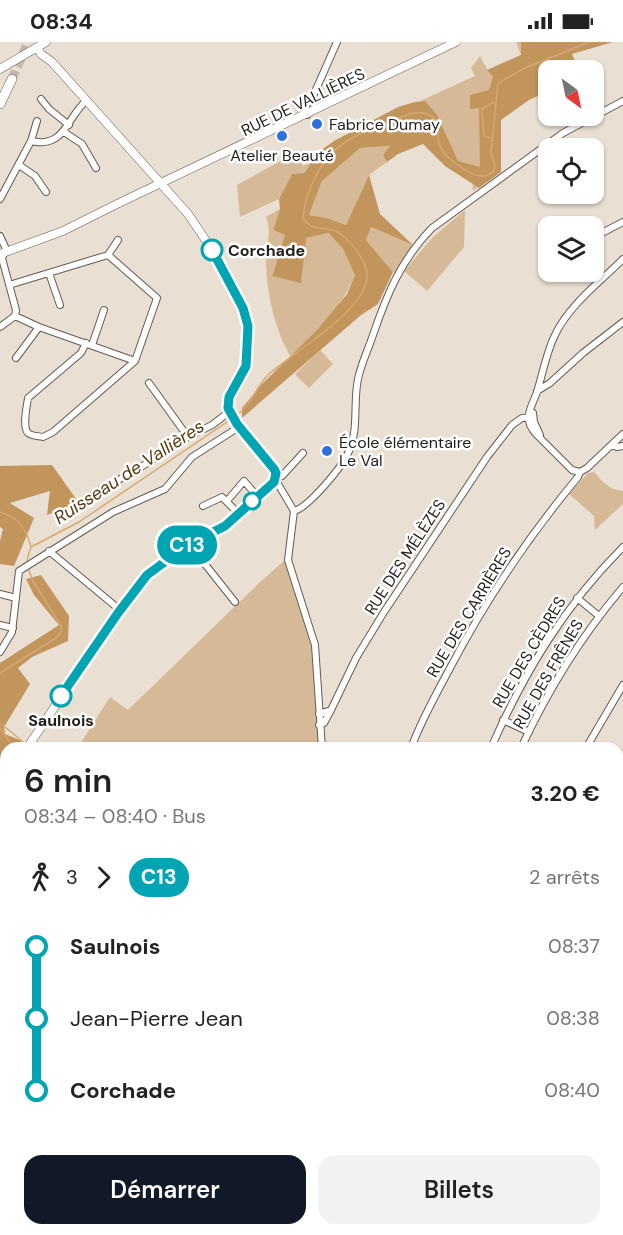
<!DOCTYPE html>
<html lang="fr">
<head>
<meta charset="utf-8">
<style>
  body { margin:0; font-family:"DM Sans",sans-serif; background:#f2f2f2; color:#222; height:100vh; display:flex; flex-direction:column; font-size:22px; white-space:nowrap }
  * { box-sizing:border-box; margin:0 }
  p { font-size:20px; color:#767676 }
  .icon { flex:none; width:33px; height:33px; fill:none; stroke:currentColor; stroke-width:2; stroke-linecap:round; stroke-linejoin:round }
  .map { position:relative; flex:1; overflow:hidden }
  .sheet { position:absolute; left:0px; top:700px; width:624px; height:494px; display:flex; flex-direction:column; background:#fff; border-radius:18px 18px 0 0; box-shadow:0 2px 4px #0004 }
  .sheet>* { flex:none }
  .badge { padding:0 12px; border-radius:20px; font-size:21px; line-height:39px }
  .needle { width:39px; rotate:147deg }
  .buttons { position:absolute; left:538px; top:18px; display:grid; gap:12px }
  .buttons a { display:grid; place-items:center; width:66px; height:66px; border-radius:12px; background:#fff; box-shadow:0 2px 4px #0004; font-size:30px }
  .map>.badge { position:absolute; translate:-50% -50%; box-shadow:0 0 0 3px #fff }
  .legs { display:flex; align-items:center; gap:9px; height:66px; padding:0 24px; font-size:20px }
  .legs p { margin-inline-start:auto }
  .summary { display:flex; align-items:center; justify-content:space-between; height:102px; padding:0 24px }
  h1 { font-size:33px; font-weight:600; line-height:45px }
  .action { display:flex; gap:12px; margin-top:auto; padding:12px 24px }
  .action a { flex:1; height:69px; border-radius:18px; background:#111827; color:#fff; font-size:24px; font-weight:600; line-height:69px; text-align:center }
  .action a+a { background:#f2f2f2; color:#222 }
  ul { padding:0 24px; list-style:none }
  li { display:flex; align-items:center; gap:21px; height:72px; font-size:22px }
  li i { display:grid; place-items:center; width:9px; height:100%; margin:0 8px; background:currentColor }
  li i::after { content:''; width:15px; height:15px; margin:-8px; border:4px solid; border-radius:50%; background:#fff }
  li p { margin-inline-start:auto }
  li:first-child i { background:linear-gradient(#0000 50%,currentColor 0) }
  li:last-child i { background:linear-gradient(currentColor 50%,#0000 0) }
  .status { display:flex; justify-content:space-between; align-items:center; height:42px; padding:0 30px; background:#fff; direction:ltr }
  .status svg { height:16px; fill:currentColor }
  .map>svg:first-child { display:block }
  .green { fill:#d6b996 }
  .forest { fill:#c2955d }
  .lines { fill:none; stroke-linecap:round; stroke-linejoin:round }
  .stream { stroke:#d7a870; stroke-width:1.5 }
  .highway-tunnel { stroke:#c1b8ae; stroke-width:9; stroke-dasharray:9 4.5; stroke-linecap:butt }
  .minor-casing { stroke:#645b52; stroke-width:8 }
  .major-casing { stroke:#645b52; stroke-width:9 }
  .highway-casing { stroke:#645b52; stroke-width:10 }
  .minor { stroke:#fff; stroke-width:6 }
  .major { stroke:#fff; stroke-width:8 }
  .highway { stroke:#fff; stroke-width:9 }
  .line-1-casing { stroke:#fff; stroke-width:14 }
  .line-1 { stroke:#00a4b2; stroke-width:9 }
  .poi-dot { fill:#2e70dd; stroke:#fff; stroke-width:2 }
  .stop-1-dot { fill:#fff; stroke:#00a4b2; stroke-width:3 }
  .labels { text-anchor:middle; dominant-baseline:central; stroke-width:5; stroke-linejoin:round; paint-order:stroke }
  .street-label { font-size:16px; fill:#211d19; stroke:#fff }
  .poi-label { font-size:16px; fill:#211d19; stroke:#fff; text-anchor:start }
  .stop-label { font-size:16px; font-weight:bold; fill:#211d19; stroke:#fff; text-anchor:start }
  .water-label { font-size:18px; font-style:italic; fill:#5a3a0e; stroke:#fff }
</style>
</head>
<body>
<div class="status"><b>08:34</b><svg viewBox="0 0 49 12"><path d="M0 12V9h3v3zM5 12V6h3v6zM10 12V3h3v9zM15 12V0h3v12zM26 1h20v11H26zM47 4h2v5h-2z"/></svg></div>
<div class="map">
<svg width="623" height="1193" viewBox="0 0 623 1193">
  <rect width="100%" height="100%" fill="#e9dfd3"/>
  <path class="green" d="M516,0H581L502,37L496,131L473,149L471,123L458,119L425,59H420L475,34L471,26L480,14L488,29L521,13Z
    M391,104L383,113L387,120L369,133L346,183L327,176L309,173L322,139L360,106Z
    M295,111L303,124L314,118L303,131L292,132L279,157L240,175L237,143Z
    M280,167L273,188L285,193L272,233L306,196L330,191L343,207L355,232C342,266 316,290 290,314C275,287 267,254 266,222C266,206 272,190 266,175Z
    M465,168L464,205L427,249L404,229L432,196Z
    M371,185L413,203L395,230H393L366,198Z
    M320,308L333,322L309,346L295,332Z
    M594,430C602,439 609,448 623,449V462L595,488L594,474L569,452L588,431Z
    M286,517L313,594L322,706H168L160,701L156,706H81L82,699L110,655L128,668L258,542Z"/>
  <path class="forest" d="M521,0H613L572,12L577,24L572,28H549V49L529,58L501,78V130L479,146L445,124L423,102L398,112L387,120L383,113L390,104L360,106L322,139L309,173L327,176L346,183L369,133L380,172L413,203L371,185L366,198L393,230L378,262L361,273L242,376V366L262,342L317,288L347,252L355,233L343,207L329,191L306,196L301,241L272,234L285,193L273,188L280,167L279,157L292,132L304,131L320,109L334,99L398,65L415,60L425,59L437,73L458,119L480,125L479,66L470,67V53L489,48L493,35L487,28L521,13Z
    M52,423L79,461L47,473L50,449L10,461L34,476L14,524L0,522V499L3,487L0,485V424Z
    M41,533L69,574L68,599L32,615L18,626L30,642L4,685L5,692L27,701L23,706H6V724L0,733V621L59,583L34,553L26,537Z
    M284,1188H374L372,1193H280Z"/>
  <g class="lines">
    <path class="stream" d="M484,95L482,67L494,60
      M486,95L492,96
      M236,374C253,361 254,348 267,334C289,311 388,260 363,219C357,208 346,193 335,189C321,183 314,191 303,176C305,151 318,124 336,107C352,93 376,85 394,78C404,74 418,67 429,73C442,79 436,91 439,101C442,114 468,133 481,134C486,135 489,132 493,130L495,124L491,110L498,41L525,26L589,0
      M0,470C19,476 26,486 31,505
      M27,521L28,514L31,505L79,480L230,378
      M0,631L56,596L61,590V584L33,539L28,526
      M0,681L21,698V702L18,706
      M0,686L14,706
      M0,736L6,726"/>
    <path class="highway-tunnel" d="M12,37L28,0"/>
    <g class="minor-casing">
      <path id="minor" d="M41,57L49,67L69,83
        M307,73L305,65L314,52L337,0
        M64,90L82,102L96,126
        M31,99L37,79
        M19,123L35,134L46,150
        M0,157L31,99C65,107 67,75 86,59
        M0,194L6,207L2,216L3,220L16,268L15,274
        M594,195L623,180
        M108,213L118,198
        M49,231L60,263
        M9,243L108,213L157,256L135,319L39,285L15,274
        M0,285L15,274
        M86,301L81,311L28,356C27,364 22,384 28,391C31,394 38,394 43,395L53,390L135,319
        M92,303L104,268
        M16,316L39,285
        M149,341L188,395
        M537,349L550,341L583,311L623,280
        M533,371L534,380L540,393
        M611,403L617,405L623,404
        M580,430L572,428L536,392C522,376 531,367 537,350C543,331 546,311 555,293C569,263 600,240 623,217
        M276,436L282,434L303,411
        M275,440L278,442L294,469L288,518L315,603L322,706
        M227,459L244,439L257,454
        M83,461L97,450L138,427L188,395L212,383L229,370
        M203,464L222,455L238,471
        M294,469C309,465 343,424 349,409C359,387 353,360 358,337C361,322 368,308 373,293C387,252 401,218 432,186L563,91L623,59
        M189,502L235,560
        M49,509L120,568
        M0,552L16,556
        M577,556L599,574
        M0,583L13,586
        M0,610L12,590L19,529L113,470L165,447L192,415L239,385
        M331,668L356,616L384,570L487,415L512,383L522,376L533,375
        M319,672L331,668L324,681L319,683
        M503,678L529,690
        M411,706C421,679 435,654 449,628C485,559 528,495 578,435L580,430L587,426L623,392
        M491,706C524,631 564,564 623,505
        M521,706C548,648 581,594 623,545
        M586,706L623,643
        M0,950L6,954
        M0,981L6,978
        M618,996L623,976
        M618,1002L623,1003
        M0,1017L6,1014
        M0,1055L6,1053
        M0,1115L6,1117
        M0,1150L6,1154"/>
    </g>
    <g class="major-casing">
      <path id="major" d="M0,27L46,0
        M0,212L63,189L117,162L456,0
        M27,706L118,571L147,533L189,502L225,484L271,444L276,436L274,427L237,382L228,366L229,355L246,324L248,284L243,266L213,209L188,172L52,20L41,12L37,5
        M0,764L6,749"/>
    </g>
    <g class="highway-casing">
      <path id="highway" d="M0,62L12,37"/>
    </g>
    <use href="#minor" class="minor"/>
    <use href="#major" class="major"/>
    <use href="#highway" class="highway"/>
  </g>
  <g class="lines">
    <g class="line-1-casing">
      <path id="line-1" d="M61,654L118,571L147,533L189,502L225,484L274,440L276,431L274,427L237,382L228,366L229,355L246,324L248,284L243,266L212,208"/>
    </g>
    <use href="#line-1" class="line-1"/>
  </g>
  <g class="poi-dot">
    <circle cx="317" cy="82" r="6"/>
    <circle cx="282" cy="94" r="6"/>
    <circle cx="327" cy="409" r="6"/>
  </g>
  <g class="stop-1-dot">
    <circle cx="212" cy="208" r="10"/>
    <circle cx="252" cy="459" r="8"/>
    <circle cx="61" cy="654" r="10"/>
  </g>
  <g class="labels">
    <g class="street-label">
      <text transform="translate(303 60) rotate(-26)">RUE DE VALLIÈRES</text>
      <text transform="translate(405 515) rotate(-57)">RUE DES MÉLÈZES</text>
      <text transform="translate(469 570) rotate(-59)">RUE DES CARRIÈRES</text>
      <text transform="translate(529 610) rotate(-59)">RUE DES CÈDRES</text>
      <text transform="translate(548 632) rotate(-60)">RUE DES FRÊNES</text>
    </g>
    <g class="poi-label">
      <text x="329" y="82">Fabrice Dumay</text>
      <text x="282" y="113" text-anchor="middle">Atelier Beauté</text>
      <text x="339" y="400">École élémentaire<tspan x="339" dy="18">Le Val</tspan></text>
    </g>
    <g class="stop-label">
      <text x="228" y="208">Corchade</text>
      <text x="61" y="678" text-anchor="middle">Saulnois</text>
    </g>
    <g class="water-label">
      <text transform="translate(129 430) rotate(-33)">Ruisseau de Vallières</text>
    </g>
  </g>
</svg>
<div class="buttons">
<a><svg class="needle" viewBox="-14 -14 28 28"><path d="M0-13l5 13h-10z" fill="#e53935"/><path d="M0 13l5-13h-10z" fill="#767676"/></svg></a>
<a><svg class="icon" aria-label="locate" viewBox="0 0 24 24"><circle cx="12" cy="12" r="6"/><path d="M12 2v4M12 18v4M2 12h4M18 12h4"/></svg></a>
<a><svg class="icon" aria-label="layers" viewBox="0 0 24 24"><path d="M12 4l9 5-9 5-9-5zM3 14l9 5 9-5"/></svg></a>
</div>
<b class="badge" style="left:187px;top:503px;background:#00a4b2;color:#fff">C13</b>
<section class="sheet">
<div class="summary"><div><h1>6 min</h1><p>08:34 – 08:40 · Bus</p></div><b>3.20 €</b></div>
<div class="legs"><svg class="icon" aria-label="walk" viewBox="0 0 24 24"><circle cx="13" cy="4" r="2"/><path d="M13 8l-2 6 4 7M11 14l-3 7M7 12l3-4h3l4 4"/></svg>3<svg class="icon" aria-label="forward" viewBox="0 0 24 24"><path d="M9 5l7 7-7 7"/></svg><b class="badge" style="background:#00a4b2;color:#fff">C13</b><p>2 arrêts</p></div>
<ul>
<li><i style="color:#00a4b2"></i><b>Saulnois</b><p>08:37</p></li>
<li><i style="color:#00a4b2"></i><span>Jean-Pierre Jean</span><p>08:38</p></li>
<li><i style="color:#00a4b2"></i><b>Corchade</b><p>08:40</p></li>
</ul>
<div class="action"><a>Démarrer</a><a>Billets</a></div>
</section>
</div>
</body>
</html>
